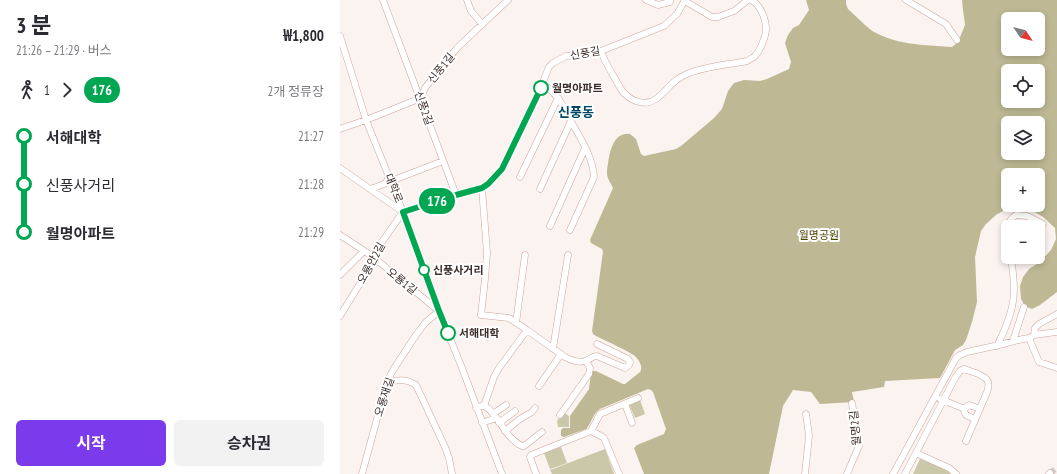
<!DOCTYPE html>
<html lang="ko">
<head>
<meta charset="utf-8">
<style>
  body { margin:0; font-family:"PT Sans Narrow","Noto Sans KR",sans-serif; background:#f2f2f3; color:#2b2b33; height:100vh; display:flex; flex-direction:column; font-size:15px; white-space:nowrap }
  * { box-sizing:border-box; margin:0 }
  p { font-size:13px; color:#7c7c81 }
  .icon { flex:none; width:22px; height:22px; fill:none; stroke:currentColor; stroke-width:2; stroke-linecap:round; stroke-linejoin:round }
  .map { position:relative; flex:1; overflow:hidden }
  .sheet { display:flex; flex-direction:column; background:#fff; width:340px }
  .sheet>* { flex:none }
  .badge { padding:0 8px; border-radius:13px; font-size:14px; line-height:26px }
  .needle { width:26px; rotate:125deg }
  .buttons { position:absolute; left:661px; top:12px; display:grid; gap:8px }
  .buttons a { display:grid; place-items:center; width:44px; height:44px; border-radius:6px; background:#fff; box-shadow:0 2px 6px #0003; font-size:20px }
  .map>.badge { position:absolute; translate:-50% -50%; box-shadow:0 0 0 2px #fff }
  .legs { display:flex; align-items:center; gap:6px; height:44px; padding:0 16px; font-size:13px }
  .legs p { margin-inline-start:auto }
  .overview { display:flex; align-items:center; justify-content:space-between; height:68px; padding:0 16px }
  h1 { font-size:22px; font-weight:700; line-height:30px }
  .primary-button { display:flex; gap:8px; margin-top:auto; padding:8px 16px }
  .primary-button a { flex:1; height:46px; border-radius:6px; background:#7c3aed; color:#fff; font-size:16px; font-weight:700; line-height:46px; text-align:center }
  .primary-button a+a { background:#f2f2f3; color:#2b2b33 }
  ul { padding:0 16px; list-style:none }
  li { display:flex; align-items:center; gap:14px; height:48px; font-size:15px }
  li i { display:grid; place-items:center; width:6px; height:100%; margin:0 5px; background:currentColor }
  li i::after { content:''; width:10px; height:10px; margin:-5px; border:3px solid; border-radius:50%; background:#fff }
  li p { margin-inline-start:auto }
  li:first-child i { background:linear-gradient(#0000 50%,currentColor 0) }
  li:last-child i { background:linear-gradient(currentColor 50%,#0000 0) }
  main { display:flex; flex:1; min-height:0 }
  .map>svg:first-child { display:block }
  .green { fill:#cbc7a9 }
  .forest { fill:#beb994; fill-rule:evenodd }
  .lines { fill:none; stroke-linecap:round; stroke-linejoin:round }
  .minor-tunnel { stroke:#d5ccc8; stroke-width:6; stroke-dasharray:6 3; stroke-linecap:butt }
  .minor-casing { stroke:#cca59a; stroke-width:7 }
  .minor { stroke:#fff; stroke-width:6 }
  .line-1-casing { stroke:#fff; stroke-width:9 }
  .line-1 { stroke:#00a651; stroke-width:6 }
  .stop-1-dot { fill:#fff; stroke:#00a651; stroke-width:2 }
  .labels { text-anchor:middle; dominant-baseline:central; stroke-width:4; stroke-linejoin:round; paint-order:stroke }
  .street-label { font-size:11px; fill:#3e2e2a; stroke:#fff }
  .stop-label { font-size:11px; font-weight:bold; fill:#3e2e2a; stroke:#fff; text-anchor:start }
  .park-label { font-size:11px; fill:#4d4400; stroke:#fff }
  .quarter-label { font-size:13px; font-weight:bold; fill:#004866; stroke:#fff }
</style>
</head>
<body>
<main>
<section class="sheet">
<div class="overview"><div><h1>3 분</h1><p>21:26 – 21:29 · 버스</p></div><b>₩1,800</b></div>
<div class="legs"><svg class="icon" aria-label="walk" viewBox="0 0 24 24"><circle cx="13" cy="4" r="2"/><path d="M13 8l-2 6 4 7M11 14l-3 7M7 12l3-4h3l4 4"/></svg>1<svg class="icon" aria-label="forward" viewBox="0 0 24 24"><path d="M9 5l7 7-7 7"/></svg><b class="badge" style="background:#00a651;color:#fff">176</b><p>2개 정류장</p></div>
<ul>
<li><i style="color:#00a651"></i><b>서해대학</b><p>21:27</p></li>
<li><i style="color:#00a651"></i><span>신풍사거리</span><p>21:28</p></li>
<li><i style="color:#00a651"></i><b>월명아파트</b><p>21:29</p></li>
</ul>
<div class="primary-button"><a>시작</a><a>승차권</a></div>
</section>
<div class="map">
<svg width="717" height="474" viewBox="0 0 717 474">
  <rect width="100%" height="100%" fill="#fbf3f0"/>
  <path class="green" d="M300,400L305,414L295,418L289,404Z
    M223,412L229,416V427H218L217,421Z
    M221,447L227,463L210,469L204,453Z
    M265,449L274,474H212L210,470Z
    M580,459L609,471L611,474H573Z"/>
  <path class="forest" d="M466,0H506V4L508,9C515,15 523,24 531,30C555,45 584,45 612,47L618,42L625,25L623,10L622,0H717V292L700,305L692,309L685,306L681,299L680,286L683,277L689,269L700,262L711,250L716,239L715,228L703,217L690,209L679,206L668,208L656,215L646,224L641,231L635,257L637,302L632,322L626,340L623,345L615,350L600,378L545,381L544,387L512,392L514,402L480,404L471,392L453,390L443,406L429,474H304L294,448L297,445L324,434L326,429L313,392L311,390L308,389L260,409C252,414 252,423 246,429L224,437L221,436V430L223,428H230V416L249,389L251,374L253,371H256L283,384H285L300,372C303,367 300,362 296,357C291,352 264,340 256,336L253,334L252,331L263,252L262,249L251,243L250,240L273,188C271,183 267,179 267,173C267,170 267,167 268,164C270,150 274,132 290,134L296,139L301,154L304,156L336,149L341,146L374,118L382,109L388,91L394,83L404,80L420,81L427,79L449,69L451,62L445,43L448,35L453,28L459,25L469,10ZM668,19H698V49H668ZM668,71H698V101H668ZM668,123H698V153H668ZM668,175H698V205H668Z"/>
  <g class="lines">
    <path class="minor-tunnel" d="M710,473L717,468"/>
    <g class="minor-casing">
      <path id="minor" d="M43,0L116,195
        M127,0L131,11L142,24
        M306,0L318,5L330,2V0
        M566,0L606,24L617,40
        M345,1L372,17H378L394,11L408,0
        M0,36L26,120L63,212L99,311L122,368L162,474
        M261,51C265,63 272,73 278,84C280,87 282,92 285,94C293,102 306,106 316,99C327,91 333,79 347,74C366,66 387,65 407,61C410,59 413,58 415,56C420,51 426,36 426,29C426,19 420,4 411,0
        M202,84C208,87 212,91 216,96C223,104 227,113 232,123C241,139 253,158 254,177L230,230
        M0,129L26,120L81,98L85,88L117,48L168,0
        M0,168L63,212
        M180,177L218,98
        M51,181L103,161
        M30,189L34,188L46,183L49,176
        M200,189L231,121
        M63,212L116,195L142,188L148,184L162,169L202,84L209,67L213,63L226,56L245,55L261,51L324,26L337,14L345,0
        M210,226L245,148
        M668,230C667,223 670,219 676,215L687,216L703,224
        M0,235L32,256L99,311L85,323L76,335L53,370L47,382L22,474
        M0,275L24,251
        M0,316L31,266L32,256L63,212
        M176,323L185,255
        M187,330L225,357C230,360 239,363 245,361C250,360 251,356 257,356L285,368L289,365L290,362L288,359L257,344
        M694,335L695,328L699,324L717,314
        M691,337L694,335L717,332
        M673,341L684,307
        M657,346C663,334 669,321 672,307C676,291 673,273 671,257
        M213,349L228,255
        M47,382C59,380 65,378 76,385L105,447L109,458L112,474
        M199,386L221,354
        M600,399L625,409
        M285,404L292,423
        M143,405C159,413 164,438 182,446H184L202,432
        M136,408L142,406L145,403L154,377L159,368L187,330L169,318L141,315L145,279L147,253L142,188
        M153,414L166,405
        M220,415L249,374L250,368L246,361
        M635,419L626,415L624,411L625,408L629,405L640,409
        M142,423L156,418
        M159,423L175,411
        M165,431L180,419L192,412L195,408
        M251,431L260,414L298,398
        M576,453L609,468L616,474
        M196,474L190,457L191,455L251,431L261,436L264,438L279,474
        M465,474L469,436L466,414
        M507,474L519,446L512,403
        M553,474L616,358L620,355L627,352L659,345L683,339L689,338L699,362L717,368
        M565,474L615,378L620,371L624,369C628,370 632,372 636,373C647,378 651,380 647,392L626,441
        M709,474L710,473"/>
    </g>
    <use href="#minor" class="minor"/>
  </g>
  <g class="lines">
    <g class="line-1-casing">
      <path id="line-1" d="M108,333L99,311L63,212L116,195L142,188L148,184L162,169L201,88"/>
    </g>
    <use href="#line-1" class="line-1"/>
  </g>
  <g class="stop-1-dot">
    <circle cx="201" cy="88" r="7"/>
    <circle cx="84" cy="270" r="5"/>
    <circle cx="108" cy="333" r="7"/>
  </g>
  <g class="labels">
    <g class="street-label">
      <text transform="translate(245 53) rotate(-10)">신풍길</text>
      <text transform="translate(101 68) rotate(-51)">신풍1길</text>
      <text transform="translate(84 108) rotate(70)">신풍2길</text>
      <text transform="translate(54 188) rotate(68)">대학로</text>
      <text transform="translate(31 263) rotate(-61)">오룡안2길</text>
      <text transform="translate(62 281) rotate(39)">오룡1길</text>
      <text transform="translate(44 397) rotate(-72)">오룡재길</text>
      <text transform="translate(515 428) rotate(-96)">월명2길</text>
    </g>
    <g class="stop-label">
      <text x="212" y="88">월명아파트</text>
      <text x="93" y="270">신풍사거리</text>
      <text x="119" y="333">서해대학</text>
    </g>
    <g class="park-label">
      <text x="479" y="235">월명공원</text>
    </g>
    <g class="quarter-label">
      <text x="236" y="112">신풍동</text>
    </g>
  </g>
</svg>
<div class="buttons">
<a><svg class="needle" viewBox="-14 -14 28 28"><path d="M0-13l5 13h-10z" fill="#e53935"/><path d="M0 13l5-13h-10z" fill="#7c7c81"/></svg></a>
<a><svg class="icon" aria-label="locate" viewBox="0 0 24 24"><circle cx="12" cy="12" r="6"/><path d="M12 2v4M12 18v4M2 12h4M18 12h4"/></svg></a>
<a><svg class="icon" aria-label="layers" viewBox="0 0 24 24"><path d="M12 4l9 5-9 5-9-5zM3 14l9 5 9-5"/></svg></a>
<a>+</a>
<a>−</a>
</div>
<b class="badge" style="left:97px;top:201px;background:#00a651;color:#fff">176</b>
</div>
</main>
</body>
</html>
